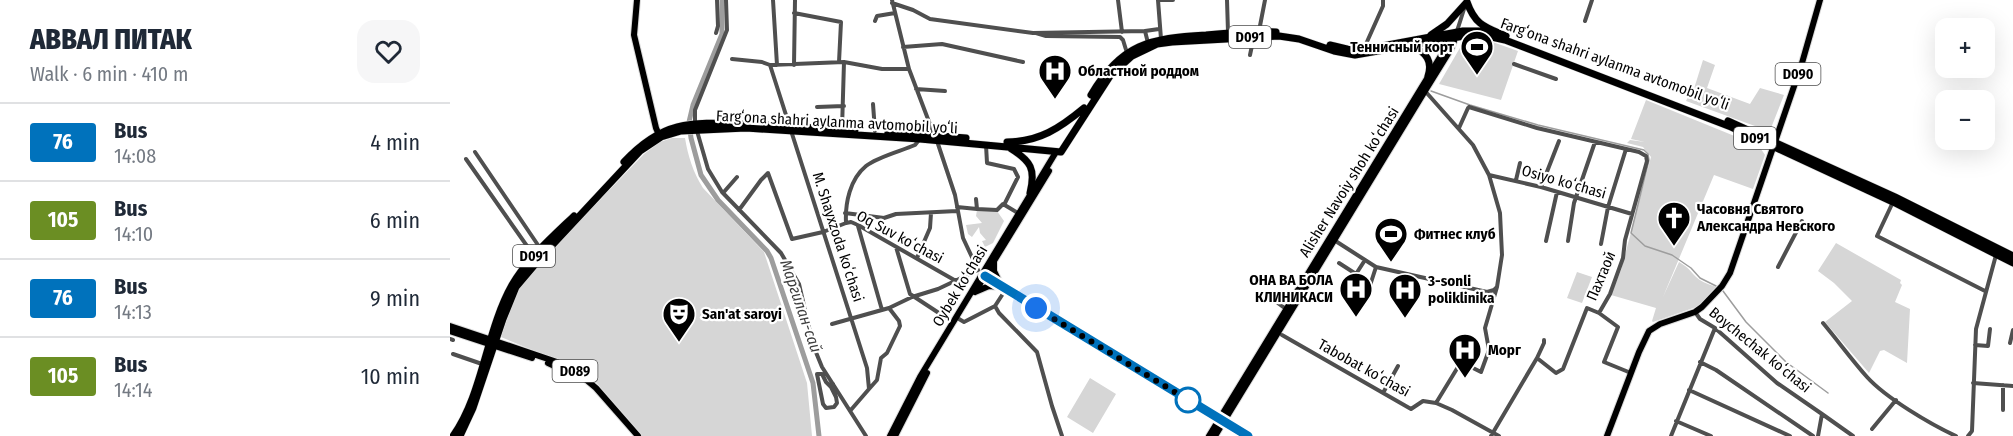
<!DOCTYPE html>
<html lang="en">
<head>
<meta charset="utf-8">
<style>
  body { margin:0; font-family:"Fira Sans Condensed",sans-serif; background:#f6f6f7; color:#1f2937; height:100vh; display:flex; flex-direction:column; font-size:22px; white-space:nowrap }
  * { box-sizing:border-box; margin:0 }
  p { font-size:20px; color:#747a83 }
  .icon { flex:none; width:33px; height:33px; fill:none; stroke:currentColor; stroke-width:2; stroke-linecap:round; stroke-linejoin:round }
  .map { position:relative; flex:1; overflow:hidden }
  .sheet { display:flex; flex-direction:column; background:#fff; width:450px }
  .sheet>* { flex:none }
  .badge { padding:0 12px; border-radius:4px; font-size:21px; line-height:39px }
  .tools { position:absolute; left:1485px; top:18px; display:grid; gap:12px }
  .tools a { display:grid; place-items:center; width:60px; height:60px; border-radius:12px; background:#fff; box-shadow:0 6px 24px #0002; font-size:30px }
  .you { position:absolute; width:30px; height:30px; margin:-15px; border:4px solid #fff; border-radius:50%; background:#1a73e8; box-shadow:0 0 0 9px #1a73e833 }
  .map>.badge { position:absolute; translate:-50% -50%; box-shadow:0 0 0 3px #fff }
  .round { display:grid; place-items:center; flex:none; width:63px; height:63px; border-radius:18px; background:#f6f6f7 }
  .overview { display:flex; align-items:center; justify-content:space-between; height:102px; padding:0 30px }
  h1 { font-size:28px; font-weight:800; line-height:45px }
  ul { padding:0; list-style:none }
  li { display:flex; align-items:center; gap:18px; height:78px; padding:0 30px; border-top:2px solid #e0e1e3 }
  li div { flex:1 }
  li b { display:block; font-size:22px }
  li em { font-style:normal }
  li .badge { min-width:66px; font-weight:700; text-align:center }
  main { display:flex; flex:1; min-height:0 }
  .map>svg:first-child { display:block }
  .green { fill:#d6d6d6 }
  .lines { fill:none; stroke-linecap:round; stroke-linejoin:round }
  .stream { stroke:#9d9d9d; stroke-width:1.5 }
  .river { stroke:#9d9d9d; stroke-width:5 }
  .major-casing { stroke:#dbdbdb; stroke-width:8 }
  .highway-casing { stroke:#dbdbdb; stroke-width:8 }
  .minor { stroke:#4f4f4f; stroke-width:4 }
  .major { stroke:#000; stroke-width:6 }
  .highway { stroke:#000; stroke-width:7 }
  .line-casing { stroke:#fff; stroke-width:14 }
  .line { stroke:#0072bc; stroke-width:9 }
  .walk { stroke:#000; stroke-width:6; stroke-dasharray:0 10.8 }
  .stop-dot { fill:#fff; stroke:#0072bc; stroke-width:3 }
  .labels { text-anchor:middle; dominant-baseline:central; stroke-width:4.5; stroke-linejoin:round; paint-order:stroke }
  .shield { fill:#fff; stroke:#4c4c4c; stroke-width:1.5 }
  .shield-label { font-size:14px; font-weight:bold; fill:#000 }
  .poi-label { font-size:15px; font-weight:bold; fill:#000; stroke:#fff; text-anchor:start }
  .street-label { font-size:15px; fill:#000; stroke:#fff }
  .water-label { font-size:16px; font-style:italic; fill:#3e3e3e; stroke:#fff }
</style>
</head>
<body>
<main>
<section class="sheet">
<div class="overview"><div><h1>АВВАЛ ПИТАК</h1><p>Walk · 6 min · 410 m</p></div><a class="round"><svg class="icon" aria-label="heart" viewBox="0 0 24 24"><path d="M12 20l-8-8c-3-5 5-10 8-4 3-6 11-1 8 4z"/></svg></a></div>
<ul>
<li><span class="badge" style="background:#0072bc;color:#fff">76</span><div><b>Bus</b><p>14:08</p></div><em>4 min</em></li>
<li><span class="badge" style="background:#6b8e23;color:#fff">105</span><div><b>Bus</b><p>14:10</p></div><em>6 min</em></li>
<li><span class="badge" style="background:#0072bc;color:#fff">76</span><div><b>Bus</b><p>14:13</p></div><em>9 min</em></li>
<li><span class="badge" style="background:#6b8e23;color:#fff">105</span><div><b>Bus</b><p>14:14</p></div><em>10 min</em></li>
</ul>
</section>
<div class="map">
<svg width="1563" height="436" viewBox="0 0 1563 436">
  <rect width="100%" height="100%" fill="#fff"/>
  <path class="green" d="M1021,39L1037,40L1068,51L1051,100L989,84L1011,46Z
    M1253,60L1265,65L1257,88L1300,104L1310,88L1334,95L1321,128L1316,130L1236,101L1238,97L1242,95Z
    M1196,100L1309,146L1315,155L1303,189L1264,175L1213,297L1229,262C1236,266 1239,269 1244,275C1249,281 1258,284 1266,287L1249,306L1203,322L1202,321L1206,308L1161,295L1171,270L1201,157L1193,147L1177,143L1180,140L1195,142L1181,139Z
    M222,138H235C238,156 243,172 253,188L314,252L357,383L362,436H191L145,381L121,366L51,337L63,301L70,287L88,264L194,154L210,142Z
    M527,210L547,211L554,221L543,243L535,247L532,241L536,240L530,233L529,227L522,237L518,234L516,225L532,223L526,216Z
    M1386,243L1451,280L1450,283L1452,285L1445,302L1460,309L1457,363L1434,350L1430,351L1419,373L1375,322L1402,301L1384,283L1368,271Z
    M1127,272L1142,277L1132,303L1117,298Z
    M640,378L666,394L643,433L617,417Z"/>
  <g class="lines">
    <path class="stream" d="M981,91L1020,105L1088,125L1194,150L1198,154L1199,160L1181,233L1195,246L1222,255L1241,268L1250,278L1266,286
      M1273,291L1296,322L1336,362L1378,393"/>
    <path class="river" d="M272,0V34L243,105L239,122L241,138L251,175L268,200L317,251L321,258L363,383L369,436"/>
    <g class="major-casing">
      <path id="major" d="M187,0L184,35L206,128L210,137
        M544,261V271L551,285
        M532,274L798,436
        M525,292L599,171
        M525,292L539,286L550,287
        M0,326L107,362L127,372L146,388L188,436
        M0,331L82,358
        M98,363L124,375
        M440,436L470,377L606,152
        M445,436L477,373
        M759,436L995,49L1006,35
        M765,436L975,91L1001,49L1004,41
        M1157,436L1189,352L1199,331L1210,324L1245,312L1252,307L1272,286L1280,273L1352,63L1370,0"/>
    </g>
    <g class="highway-casing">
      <path id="highway" d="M1017,2C1025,25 1035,27 1056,36
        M981,35L997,24L1017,2
        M880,45L901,50L916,49L1013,31H1037L1046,33
        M963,46C976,53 983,61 978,76
        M641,95C671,44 700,38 756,35C779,33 802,31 826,32
        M1278,121L1445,197L1563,256
        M315,125L405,130
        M438,132L516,138
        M557,142C589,142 610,128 634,108
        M560,148C581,161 586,169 580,193
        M174,162C212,121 239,122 292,124
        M3,436C33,394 36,331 62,285C77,259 102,237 124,216
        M10,436L23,408L53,319L66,287L94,254L190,151L211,137L231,131L296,128L470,139L611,152L660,76L682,56L707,44L722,42L829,36L849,39L884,51L905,55L1014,36H1037L1055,40L1281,127L1443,202L1563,263"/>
    </g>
    <path class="minor" d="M323,0L327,65
      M442,0L459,69L484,135
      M668,0L672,32
      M708,0L711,39
      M708,0H723
      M777,0L778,32
      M442,3L463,10L480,19L583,33L695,31L709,29
      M344,13L391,22L389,62
      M425,21L427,16L445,13
      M1135,21L1142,0
      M695,31L698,43
      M809,31L815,0
      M1007,31L1015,6
      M266,33L268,26L267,0
      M586,33L596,36L670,37L673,40L677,53
      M453,47L492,44L573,62
      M916,49V44L933,6V0
      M800,55L804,36
      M282,59L312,62L320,65L394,62L432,69H459
      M1064,64L1106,79
      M320,65L417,368L419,389L400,411
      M344,65L345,0
      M466,89L495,91
      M423,104L425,131
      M367,107L394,106
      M1019,107L1087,128L1189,152L1196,156L1197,161L1175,240L1173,258L1160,294L1149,313
      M245,123V110L277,30L276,0
      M1009,128L1018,108
      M392,129L394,62
      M247,131L258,169L272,192L331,253L349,284L363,345L372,367L416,436
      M469,140L465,145C451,151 427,157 416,166C400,179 395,203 396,223L401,222L408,225L506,281
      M487,141L505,195L513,238L528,270
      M536,145L537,163L564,169L568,177L554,205
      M25,152L90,248
      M16,159L84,256
      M1039,175L1091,187L1182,214
      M1066,180L1070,163
      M1091,187L1109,141
      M273,193L287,177
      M1443,202L1427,236L1535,291
      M507,207L527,209L526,199
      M527,209L547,210L553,204L568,213
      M289,210L311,180L318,173L342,239L373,232L396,223
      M395,213L434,218L446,214L507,211
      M408,226L432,310
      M884,240L926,267L1037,292L1044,290L1047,287L1052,255L1050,213L1039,175L1023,145L975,91
      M1096,241L1107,192
      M1118,241L1124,203L1145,142
      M1151,244L1158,207L1176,149
      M446,247L460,294L498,319
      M467,258L480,228L481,213
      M889,263L906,274L915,260
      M1328,267L1352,221
      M556,289L545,306L549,313L587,352L602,406L612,436
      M821,298L836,309
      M914,304L926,267
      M1245,312L1250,319L1265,328L1327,383L1372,414L1368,436
      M509,319L514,322L545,306
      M1373,323C1388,341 1402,360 1417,377C1436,398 1480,424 1506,436
      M382,324L439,308L462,297L488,289L528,270
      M832,335L961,409L973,401L986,403L1002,410L1049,436
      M0,339L3,340
      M1560,343L1563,330
      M1525,345L1538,346L1540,329
      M3,354L32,364
      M1087,358L1094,343V340
      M1250,362L1266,370L1363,436
      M1523,383L1563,386
      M1553,385V410
      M381,387L376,382L372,374H367L373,404L376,408L384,407L387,403L386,397L381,387L383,384
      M419,389L427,380L431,358L437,353L450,326L449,321L439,308
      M1239,390L1340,436
      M933,393L948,366
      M986,403L1011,362L1031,372L1039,350L1035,328L1047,287
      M1372,414L1403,436
      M1226,421L1261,436
      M1422,429L1446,400
      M1041,436L1087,358L1106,373L1113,369L1137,308L1149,313L1168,327L1154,362L1181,373
      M1221,436L1265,328
      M1518,436L1522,431L1526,329L1546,255"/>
    <use href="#major" class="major"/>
    <use href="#highway" class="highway"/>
  </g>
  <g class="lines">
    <g class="line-casing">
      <path id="line" d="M535,276L798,436"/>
    </g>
    <use href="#line" class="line"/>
    <path class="walk" d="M586,308L738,400"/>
  </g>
  <defs>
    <g id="stadium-pin" transform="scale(1.725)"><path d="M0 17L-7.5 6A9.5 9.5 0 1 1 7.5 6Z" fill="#000" stroke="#fff"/><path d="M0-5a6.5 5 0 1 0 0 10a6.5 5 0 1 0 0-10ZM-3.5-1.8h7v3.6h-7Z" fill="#fff"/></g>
    <g id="hospital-pin" transform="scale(1.725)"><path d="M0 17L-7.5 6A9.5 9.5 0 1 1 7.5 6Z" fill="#000" stroke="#fff"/><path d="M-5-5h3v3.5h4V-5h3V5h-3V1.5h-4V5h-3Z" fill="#fff"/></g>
    <g id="church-pin" transform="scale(1.725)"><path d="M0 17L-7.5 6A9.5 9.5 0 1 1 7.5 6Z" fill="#000" stroke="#fff"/><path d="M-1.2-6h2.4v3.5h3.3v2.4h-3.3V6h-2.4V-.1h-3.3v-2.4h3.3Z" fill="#fff"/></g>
    <g id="theatre-pin" transform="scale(1.725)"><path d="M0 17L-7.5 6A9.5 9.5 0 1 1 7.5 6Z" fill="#000" stroke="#fff"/><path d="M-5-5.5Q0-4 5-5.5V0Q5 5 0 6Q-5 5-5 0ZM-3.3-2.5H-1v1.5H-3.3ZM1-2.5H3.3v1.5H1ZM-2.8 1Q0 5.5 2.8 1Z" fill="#fff"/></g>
  </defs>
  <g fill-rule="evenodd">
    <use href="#stadium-pin" x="1027" y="47"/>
    <use href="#hospital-pin" x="605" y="71"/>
    <use href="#church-pin" x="1224" y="218"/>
    <use href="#stadium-pin" x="941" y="234"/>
    <use href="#hospital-pin" x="906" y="289"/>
    <use href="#hospital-pin" x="955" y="290"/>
    <use href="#theatre-pin" x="229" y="314"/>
    <use href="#hospital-pin" x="1015" y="350"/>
  </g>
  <circle class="stop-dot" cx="738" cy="400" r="12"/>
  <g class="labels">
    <g class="shield">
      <rect x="779" y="26" width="42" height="22" rx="4.5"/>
      <rect x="1325.5" y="63" width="45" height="22" rx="4.5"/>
      <rect x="1284" y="127" width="42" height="22" rx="4.5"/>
      <rect x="63" y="245" width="42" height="22" rx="4.5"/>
      <rect x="102.5" y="360" width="45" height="22" rx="4.5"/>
    </g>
    <g class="shield-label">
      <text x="800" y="37">D091</text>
      <text x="1348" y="74">D090</text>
      <text x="1305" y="138">D091</text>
      <text x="84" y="256">D091</text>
      <text x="125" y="371">D089</text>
    </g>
    <g class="poi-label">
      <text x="1004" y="47" text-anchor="end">Теннисный корт</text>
      <text x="628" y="71">Областной роддом</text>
      <text x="1247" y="209">Часовня Святого<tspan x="1247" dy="17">Александра Невского</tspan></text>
      <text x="964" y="234">Фитнес клуб</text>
      <text x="883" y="280" text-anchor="end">ОНА ВА БОЛА<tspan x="883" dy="17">КЛИНИКАСИ</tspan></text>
      <text x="978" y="281">3-sonli<tspan x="978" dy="17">poliklinika</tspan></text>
      <text x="252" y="314">San'at saroyi</text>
      <text x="1038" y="350">Морг</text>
    </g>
    <g class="street-label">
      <text transform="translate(1165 64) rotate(20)">Fargʻona shahri aylanma avtomobil yoʻli</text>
      <text transform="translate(387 122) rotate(3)">Fargʻona shahri aylanma avtomobil yoʻli</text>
      <text transform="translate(899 182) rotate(-58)">Alisher Navoiy shoh koʻchasi</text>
      <text transform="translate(1114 182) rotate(16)">Osiyo koʻchasi</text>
      <text transform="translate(388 237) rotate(72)">M. Shayxzoda koʻchasi</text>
      <text transform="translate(450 237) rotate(28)">Oq Suv koʻchasi</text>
      <text transform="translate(1151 276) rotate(-67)">Пахтаой</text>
      <text transform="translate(510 286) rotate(-59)">Oybek ko‘chasi</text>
      <text transform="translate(1310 350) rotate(39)">Boychechak koʻchasi</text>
      <text transform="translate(914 368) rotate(29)">Tabobat koʻchasi</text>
    </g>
    <g class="water-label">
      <text transform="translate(351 306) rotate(71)">Маргилан-сай</text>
    </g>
  </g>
</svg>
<div class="tools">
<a>+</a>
<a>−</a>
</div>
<div class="you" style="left:586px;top:308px"></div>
</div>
</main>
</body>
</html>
